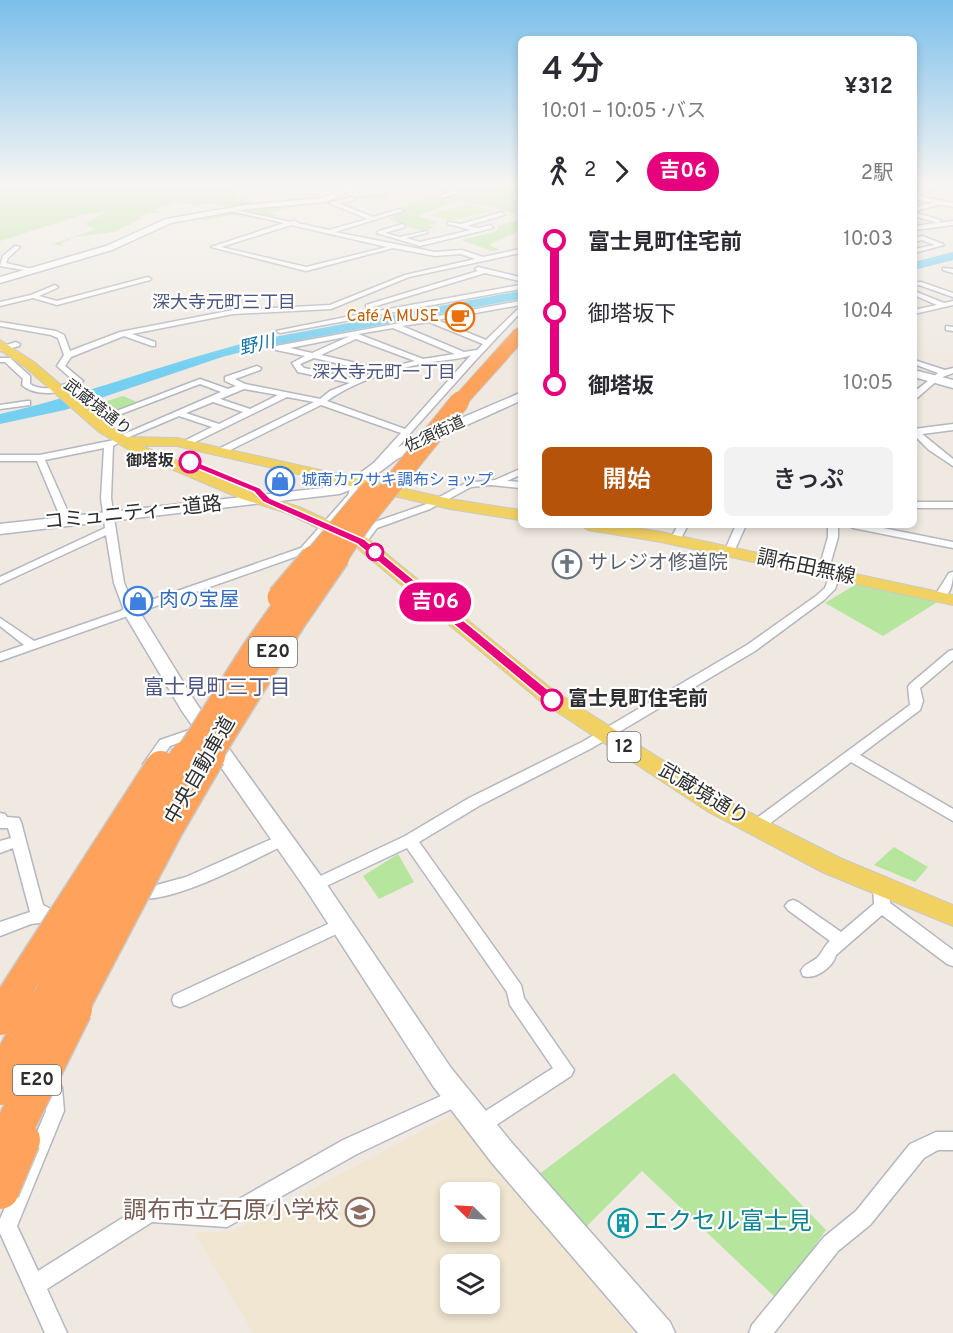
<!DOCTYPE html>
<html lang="ja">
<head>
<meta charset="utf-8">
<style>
  body { margin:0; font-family:Overpass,"Noto Sans JP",sans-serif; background:#f2f2f3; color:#2b2b33; height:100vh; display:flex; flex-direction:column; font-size:22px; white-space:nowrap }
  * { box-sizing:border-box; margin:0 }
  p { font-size:20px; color:#7c7c81 }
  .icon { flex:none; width:33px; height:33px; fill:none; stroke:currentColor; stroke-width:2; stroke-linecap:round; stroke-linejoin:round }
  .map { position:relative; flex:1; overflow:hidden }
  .details { position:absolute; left:518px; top:36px; width:399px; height:492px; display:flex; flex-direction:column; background:#fff; border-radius:9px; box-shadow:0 3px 9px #0003 }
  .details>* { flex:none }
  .badge { padding:0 12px; border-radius:20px; font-size:21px; line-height:39px }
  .needle { width:39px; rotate:294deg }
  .controls { position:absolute; left:440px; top:1182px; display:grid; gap:12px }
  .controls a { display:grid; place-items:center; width:60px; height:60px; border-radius:9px; background:#fff; box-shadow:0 3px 9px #0003; font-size:30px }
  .map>.badge { position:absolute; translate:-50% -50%; box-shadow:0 0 0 3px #fff }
  .legs { display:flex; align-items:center; gap:9px; height:66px; padding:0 24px; font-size:20px }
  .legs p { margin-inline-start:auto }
  .head { display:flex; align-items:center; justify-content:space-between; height:102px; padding:0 24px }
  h1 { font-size:33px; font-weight:600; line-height:45px }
  .action { display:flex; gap:12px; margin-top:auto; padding:12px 24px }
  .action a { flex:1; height:69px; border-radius:9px; background:#b45309; color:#fff; font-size:24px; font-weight:600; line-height:69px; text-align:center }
  .action a+a { background:#f2f2f3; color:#2b2b33 }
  ul { padding:0 24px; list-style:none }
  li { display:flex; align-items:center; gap:21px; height:72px; font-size:22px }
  li i { display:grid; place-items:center; width:9px; height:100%; margin:0 8px; background:currentColor }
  li i::after { content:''; width:15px; height:15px; margin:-8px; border:4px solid; border-radius:50%; background:#fff }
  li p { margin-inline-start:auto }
  li:first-child i { background:linear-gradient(#0000 50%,currentColor 0) }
  li:last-child i { background:linear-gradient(currentColor 50%,#0000 0) }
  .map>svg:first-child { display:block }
  .education { fill:#f0e6d1; fill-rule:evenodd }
  .green { fill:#b6e59e }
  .pitch { fill:#c9ec9a }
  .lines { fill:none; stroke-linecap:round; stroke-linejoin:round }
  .river { fill:#75cff0; fill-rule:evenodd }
  .street-casing { stroke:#b4b7c1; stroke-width:3 }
  .secondary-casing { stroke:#b4b7c1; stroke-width:3 }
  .primary-casing { stroke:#c9c9c9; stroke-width:2 }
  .street { fill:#fff; fill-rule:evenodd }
  .secondary { fill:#fff; fill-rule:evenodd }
  .primary { fill:#f2d163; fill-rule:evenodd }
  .highway-bridge-far4-casing { stroke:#c9c9c9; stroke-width:16; stroke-linecap:butt }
  .highway-bridge-far3-casing { stroke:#c9c9c9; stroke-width:21; stroke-linecap:butt }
  .highway-bridge-far2-casing { stroke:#c9c9c9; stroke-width:26; stroke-linecap:butt }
  .highway-bridge-far1-casing { stroke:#c9c9c9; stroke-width:33; stroke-linecap:butt }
  .highway-bridge-casing { stroke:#c9c9c9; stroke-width:41; stroke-linecap:butt }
  .highway-bridge-far4 { stroke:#ffa35c; stroke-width:14 }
  .highway-bridge-far3 { stroke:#ffa35c; stroke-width:19 }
  .highway-bridge-far2 { stroke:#ffa35c; stroke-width:23 }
  .highway-bridge-far1 { stroke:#ffa35c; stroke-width:30 }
  .highway-bridge { stroke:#ffa35c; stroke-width:38 }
  .line-1 { fill:#e6007e; stroke:#fff; stroke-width:1.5 }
  .stop-1-dot { fill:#fff; stroke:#e6007e; stroke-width:3 }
  .labels { text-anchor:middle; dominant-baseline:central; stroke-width:4.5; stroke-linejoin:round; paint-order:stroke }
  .far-food-label { font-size:16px; fill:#c56008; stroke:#fff; text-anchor:end }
  .far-street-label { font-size:16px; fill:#2e2e2e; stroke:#fff }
  .far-stop-label { font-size:16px; font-weight:bold; fill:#2e2e2e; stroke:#fff; text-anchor:end }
  .far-shop-label { font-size:16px; fill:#366cbe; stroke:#fff; text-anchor:start }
  .far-neighbourhood-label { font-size:18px; fill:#4d5680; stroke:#fff }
  .far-water-label { font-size:18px; font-style:italic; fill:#0d6fa3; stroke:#fff }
  .shield { fill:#fff; stroke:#6d6d6d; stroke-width:1.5 }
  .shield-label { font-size:18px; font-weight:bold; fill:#2e2e2e }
  .street-label { font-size:20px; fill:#2e2e2e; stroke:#fff }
  .worship-label { font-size:20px; fill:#5b616d; stroke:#fff; text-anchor:start }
  .shop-label { font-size:20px; fill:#366cbe; stroke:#fff; text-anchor:start }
  .stop-label { font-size:20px; font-weight:bold; fill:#2e2e2e; stroke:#fff; text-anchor:start }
  .neighbourhood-label { font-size:21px; fill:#4d5680; stroke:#fff }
  .near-education-label { font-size:24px; fill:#785e54; stroke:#fff; text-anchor:end }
  .near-culture-label { font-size:24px; fill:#0d838f; stroke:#fff; text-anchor:start }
</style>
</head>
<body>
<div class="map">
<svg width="953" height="1333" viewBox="0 0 953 1333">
  <rect width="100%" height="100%" fill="#efe9e1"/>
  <path class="education" d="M454,1114L634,1333H253L195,1233L233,1231ZM450,1192H489V1232H450ZM450,1264H489V1304H450Z"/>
  <path class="green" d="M0,183H252L227,189L240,192L232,195L256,204L308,202L388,193L387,199C376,200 365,198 354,199C326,202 297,206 270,212L278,216L257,219L232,215L207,220L180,216L218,211L228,207L210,203L197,205L177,202L155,209L163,213H148L140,217L142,218L113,232L75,237L61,243L63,246L53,244L96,229L86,225L87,222L109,211L81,215L0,241Z
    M395,183H520V214L460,200L418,216L438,222L428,225L435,227L422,231L388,219L396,216L387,214L417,201L460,192L435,185L407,186Z
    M520,219V230L489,245L500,250L492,251L461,240L494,232L498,230V226Z
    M123,396L137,402L106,415L95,405Z
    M858,583L939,601L883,636L825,603Z
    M894,847L928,867L915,882L874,865Z
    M398,854L414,882L379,899L363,876Z
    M674,1073L826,1230L777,1299L642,1171L583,1230L530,1181Z"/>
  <path class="pitch" d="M469,204L492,211L450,221L428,215Z"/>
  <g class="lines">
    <path class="river" d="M953,252V260L914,270V262Z
      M520,291V299L253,349L222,357L65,410L0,424V414C86,395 168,362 253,341Z"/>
    <g class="street-casing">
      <path id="street" d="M405,183H436L461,192L442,198L440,195L452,192L436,187L413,188Z
        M353,197L355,200L338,203L373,217L400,209L403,211L335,232L435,252L462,250L483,257L520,249V253L409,277L331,309L233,314L132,334L155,342V346H152L124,336L71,357L65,366L83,381C68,394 37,398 22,385L23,379L5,362H0V358H10L30,376V384C44,393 60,386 74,381L57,366L64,355L58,338L51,335L0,326V322L56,331L64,335L70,351L120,332L233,310L330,305L405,275L475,259L461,254L435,256L393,248L306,271L211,247L284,223L231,211V209L291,222L295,220L297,223L329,230L368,219L329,203ZM291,225L387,247L306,267L221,247Z
        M940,201L942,204L914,211V207Z
        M502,212L504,215L467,226L478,228L491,225L493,228L420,246L377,233L379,231L403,224L405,227L385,233L400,237L427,231V233L406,238L420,242L471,230L448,224V222L461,224Z
        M914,212L940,220L941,221L938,223L914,216Z
        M953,221V225L914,230V226Z
        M922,236L943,244L944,245L914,253V249L935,245L922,240L914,242V238Z
        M15,246L20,247L8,258L6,263L36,270V272L0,266L3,256Z
        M478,267L520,277V281L485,273L373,307L378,311L520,285V289L280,333L276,331L371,312L366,307V305L478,271L475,269Z
        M943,268L953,269V273L943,270Z
        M148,277L151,279L150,280L57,305L33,298L0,306V302L31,295L55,285L58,287L57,288L39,296L57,301Z
        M914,282H921L953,293V297L919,285L914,286Z
        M914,291L944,303L953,301V305L914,314V310L937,305L914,295Z
        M520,301V305L437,320L486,340L518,309L520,308V313L474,362L380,467H374L372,465L401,433L321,405L222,454H216V450L314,402L287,397L185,447L182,446V442L212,427L179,416L122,440L115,438L221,392L200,384L108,419L101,417L200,379L228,389L236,386L225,381V377L257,366L261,368L260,370L235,379L245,384L320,399L330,391L350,383L298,372L292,363L305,356L276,350V346ZM429,322L483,344L477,350L464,352L402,326ZM393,328L455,354L423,359L358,334ZM350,336L312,353L290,348ZM356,339L415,361L383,369L321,355ZM471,355L405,429L327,401C353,382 394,369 426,363C441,360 458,360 471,355ZM314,358L375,372L357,379L304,368L300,364ZM244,389L278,395L250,409L220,399ZM213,402L243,412L219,424L186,413Z
        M946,326L953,327V331L946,330Z
        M16,342L20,344L19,346L0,351V347Z
        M914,360L945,370L953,368V373L940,378L917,398H914V392L938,373L914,364Z
        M27,401H30V405L0,409V405Z
        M953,424V430L922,434L953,459V466L929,450L914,435V429Z
        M114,440L118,443L113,446L111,498L124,583L134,606L301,548L348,495L353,481H359L361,483L356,498L309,552L0,661V653L24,645L0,626V618L34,641L124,610L114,583L106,535L0,584V577L105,528L101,498L104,448L45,460L72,521L67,524L62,521L37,461H0V455H40Z
        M520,469V475L507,481L520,482V488L491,485L471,487L430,509L377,528L365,544L361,545L356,542L369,524L424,505L466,483L495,480Z
        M914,502H953V508H914Z
        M678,525H688L679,542H671L670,540Z
        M736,525H746L733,554H725L724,552Z
        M828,525H838V537L828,572L823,575L818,572L828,537Z
        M848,525H868L953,542V548L853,528Z
        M835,571L840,574L835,589L824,600L755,651L592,748L479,806L419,842L521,985L524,998L574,1070L571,1076L487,1131L480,1134L473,1131L471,1125L473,1119L553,1068L510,1005L507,992L407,848L320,889L315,891L310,889L307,885L310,881L405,836L469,798L582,742L747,645L816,596L825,588L831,572Z
        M953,572C953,582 951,596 940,600L936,599L934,597L949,573Z
        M953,650V660L920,688L923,701L920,710L860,755L953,809V821L851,762L760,831L755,832L750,831L748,827L750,823L910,705L908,687L910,684L949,651Z
        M201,726L207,730L206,733L170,746L155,767H145L143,764L160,740Z
        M0,813L5,814L7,817L19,818L21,822L43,905L55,911L57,916L55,921L31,924L0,936V922L30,912L13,848L0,853V841L11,838L8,828H0Z
        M283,834L288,835L290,839L288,843C255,859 166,909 132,897L129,893L132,889L153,886L186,877Z
        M881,881L886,883L889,887L890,903L953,950V966L947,964L882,915L836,955C833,967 816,980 803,976L801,971C805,963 811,963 817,958C822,953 824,946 830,941L788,910L785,906L788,902L793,900L798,902L841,932L874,904L873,887L876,883Z
        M341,918L347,919L349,924L347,929L186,1005L180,1007L174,1005L172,1000L174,995Z
        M42,1074L59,1082L62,1088L64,1111L17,1226L38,1271L143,1205L150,1202L225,1207L343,1140L452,1091L458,1088L464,1091L467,1097L464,1103L357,1154L227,1227L152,1222L47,1289L67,1333H45L0,1233V1219L46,1111L44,1093L36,1088L33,1082L36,1076Z
        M936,1132H953V1150H938L924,1158L870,1225L838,1251L774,1333H749L752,1325L824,1237L856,1211L910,1144Z"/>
    </g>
    <g class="secondary-casing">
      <path id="secondary" d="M358,183H367L325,202L246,209L171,223L112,250L0,283V277L106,246L166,219L246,205L323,198Z
        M936,183H945L919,196L953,203V207L914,199V192Z
        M914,370L953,380V388L914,377Z
        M520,393V401L427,443L397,459L361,486L339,494L0,534V524L332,487L351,480L387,453L417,437Z
        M130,605L136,606L196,703L323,879L451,1068L512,1143L670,1322L675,1333H638L492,1163L433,1086L307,891L182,711L122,610Z"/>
    </g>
    <g class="primary-casing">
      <path id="primary" d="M0,340L34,362L109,426L127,437L177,438L450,499L520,510V520L450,509L177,446H142L251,492L299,507L367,538L553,690L723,799L840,858L953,905V926L822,872L707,811L539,700L355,546L287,513L242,499L136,454L99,432L26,368L0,350Z
        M580,525H618L661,532L953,595V605L661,542L588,530Z"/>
    </g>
    <use href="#street" class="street"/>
    <use href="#secondary" class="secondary"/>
    <use href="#primary" class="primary"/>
    <g class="highway-bridge-far4-casing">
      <path id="highway-bridge-far4" d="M459,402L520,334"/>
    </g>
    <g class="highway-bridge-far3-casing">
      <path id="highway-bridge-far3" d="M312,559L369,491
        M337,559L363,521L460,401"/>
    </g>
    <g class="highway-bridge-far2-casing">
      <path id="highway-bridge-far2" d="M279,597L313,557
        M185,758L255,648L297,589
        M209,758L294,621L338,557"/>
    </g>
    <g class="highway-bridge-far1-casing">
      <path id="highway-bridge-far1" d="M3,1011L161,766
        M41,1011L104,895L186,756
        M72,1011L167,830L210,756"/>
    </g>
    <g class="highway-bridge-casing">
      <path id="highway-bridge" d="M0,1016L4,1009
        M0,1086L41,1009
        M0,1156L73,1009
        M0,1190L21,1140"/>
    </g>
    <use href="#highway-bridge-far4" class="highway-bridge-far4"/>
    <use href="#highway-bridge-far3" class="highway-bridge-far3"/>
    <use href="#highway-bridge-far2" class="highway-bridge-far2"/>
    <use href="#highway-bridge-far1" class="highway-bridge-far1"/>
    <use href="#highway-bridge" class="highway-bridge"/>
  </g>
  <linearGradient id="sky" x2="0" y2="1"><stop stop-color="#7abfeb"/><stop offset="0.5" stop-color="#f8f5f2"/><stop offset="1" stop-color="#f8f5f2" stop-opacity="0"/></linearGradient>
  <rect width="953" height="369" fill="url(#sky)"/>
  <path class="line-1" d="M190,459L260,488L270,498L364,539L557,697V703H548L357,544L263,502L254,492L186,464L185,462Z"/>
  <defs>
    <g id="cafe-ring" transform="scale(1.5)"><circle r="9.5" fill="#fff" stroke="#e8710a" stroke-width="1.5"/><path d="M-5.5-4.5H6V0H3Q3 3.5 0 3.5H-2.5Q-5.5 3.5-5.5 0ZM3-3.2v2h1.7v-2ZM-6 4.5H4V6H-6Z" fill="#e8710a"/></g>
    <g id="shop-ring" transform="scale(1.5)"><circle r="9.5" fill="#fff" stroke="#3f7fe0" stroke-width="1.5"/><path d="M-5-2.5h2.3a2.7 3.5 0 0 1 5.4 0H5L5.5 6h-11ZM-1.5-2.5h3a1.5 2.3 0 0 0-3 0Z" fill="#3f7fe0"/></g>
    <g id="church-ring" transform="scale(1.5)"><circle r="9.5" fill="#fff" stroke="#6b7280" stroke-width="1.5"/><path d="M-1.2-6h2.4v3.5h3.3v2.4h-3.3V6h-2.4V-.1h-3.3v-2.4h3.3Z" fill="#6b7280"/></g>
    <g id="school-ring" transform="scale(1.5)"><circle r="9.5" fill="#fff" stroke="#8d6e63" stroke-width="1.5"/><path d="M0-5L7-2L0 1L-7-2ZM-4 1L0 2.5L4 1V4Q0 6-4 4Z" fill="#8d6e63"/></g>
    <g id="building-ring" transform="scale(1.5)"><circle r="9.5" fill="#fff" stroke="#0f9aa8" stroke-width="1.5"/><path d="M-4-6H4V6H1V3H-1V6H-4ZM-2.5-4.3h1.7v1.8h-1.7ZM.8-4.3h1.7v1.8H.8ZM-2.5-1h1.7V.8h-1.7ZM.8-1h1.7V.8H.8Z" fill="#0f9aa8"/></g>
  </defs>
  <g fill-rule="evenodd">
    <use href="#cafe-ring" x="460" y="317"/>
    <use href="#shop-ring" x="280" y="481"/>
    <use href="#church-ring" x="567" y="564"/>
    <use href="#shop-ring" x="138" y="601"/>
    <use href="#school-ring" x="360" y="1212"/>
    <use href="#building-ring" x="623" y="1223"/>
  </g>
  <g class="stop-1-dot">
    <circle cx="190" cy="462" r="10"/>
    <circle cx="375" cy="552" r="8"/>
    <circle cx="552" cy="700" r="10"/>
  </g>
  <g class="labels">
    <g class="far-food-label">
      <text x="439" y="317">Café A MUSE</text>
    </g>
    <g class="far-street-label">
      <text transform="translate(97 408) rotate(38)">武蔵境通り</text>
      <text transform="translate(435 435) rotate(-25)">佐須街道</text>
    </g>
    <g class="far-stop-label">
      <text x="174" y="462">御塔坂</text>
    </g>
    <g class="far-shop-label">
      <text x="301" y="481">城南カワサキ調布ショップ</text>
    </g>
    <g class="far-neighbourhood-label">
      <text x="224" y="303">深大寺元町三丁目</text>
      <text x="384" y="373">深大寺元町一丁目</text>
    </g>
    <g class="far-water-label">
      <text transform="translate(257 346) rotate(-13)">野川</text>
    </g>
    <g class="shield">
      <rect x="249" y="637" width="48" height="30" rx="4.5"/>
      <rect x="607.5" y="732" width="33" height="30" rx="4.5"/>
      <rect x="13" y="1065" width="48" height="30" rx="4.5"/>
    </g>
    <g class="shield-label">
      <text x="273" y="652">E20</text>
      <text x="624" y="747">12</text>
      <text x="37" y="1080">E20</text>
    </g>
    <g class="street-label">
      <text transform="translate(133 514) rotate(-6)">コミュニティー道路</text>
      <text transform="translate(806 568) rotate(12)">調布田無線</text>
      <text transform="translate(201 771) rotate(-60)">中央自動車道</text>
      <text transform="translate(703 795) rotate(31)">武蔵境通り</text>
    </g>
    <g class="worship-label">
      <text x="588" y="564">サレジオ修道院</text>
    </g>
    <g class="shop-label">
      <text x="159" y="601">肉の宝屋</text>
    </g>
    <g class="stop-label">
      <text x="568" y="700">富士見町住宅前</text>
    </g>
    <g class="neighbourhood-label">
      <text x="217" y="688">富士見町三丁目</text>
    </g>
    <g class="near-education-label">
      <text x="339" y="1212">調布市立石原小学校</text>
    </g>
    <g class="near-culture-label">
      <text x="644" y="1223">エクセル富士見</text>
    </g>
  </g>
</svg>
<div class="controls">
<a><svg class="needle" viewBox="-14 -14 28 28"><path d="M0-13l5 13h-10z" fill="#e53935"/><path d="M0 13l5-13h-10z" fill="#7c7c81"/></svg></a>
<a><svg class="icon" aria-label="layers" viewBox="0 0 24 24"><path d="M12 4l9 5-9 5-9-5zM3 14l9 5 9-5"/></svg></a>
</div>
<b class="badge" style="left:435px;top:602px;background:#e6007e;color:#fff">吉06</b>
<section class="details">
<div class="head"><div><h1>4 分</h1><p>10:01 – 10:05 · バス</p></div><b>¥312</b></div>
<div class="legs"><svg class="icon" aria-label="walk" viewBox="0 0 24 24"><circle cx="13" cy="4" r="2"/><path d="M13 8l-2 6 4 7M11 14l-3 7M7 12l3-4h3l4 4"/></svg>2<svg class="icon" aria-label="forward" viewBox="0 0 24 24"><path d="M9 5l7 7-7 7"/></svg><b class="badge" style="background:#e6007e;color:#fff">吉06</b><p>2駅</p></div>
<ul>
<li><i style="color:#e6007e"></i><b>富士見町住宅前</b><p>10:03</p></li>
<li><i style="color:#e6007e"></i><span>御塔坂下</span><p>10:04</p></li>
<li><i style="color:#e6007e"></i><b>御塔坂</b><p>10:05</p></li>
</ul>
<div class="action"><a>開始</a><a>きっぷ</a></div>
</section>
</div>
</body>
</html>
